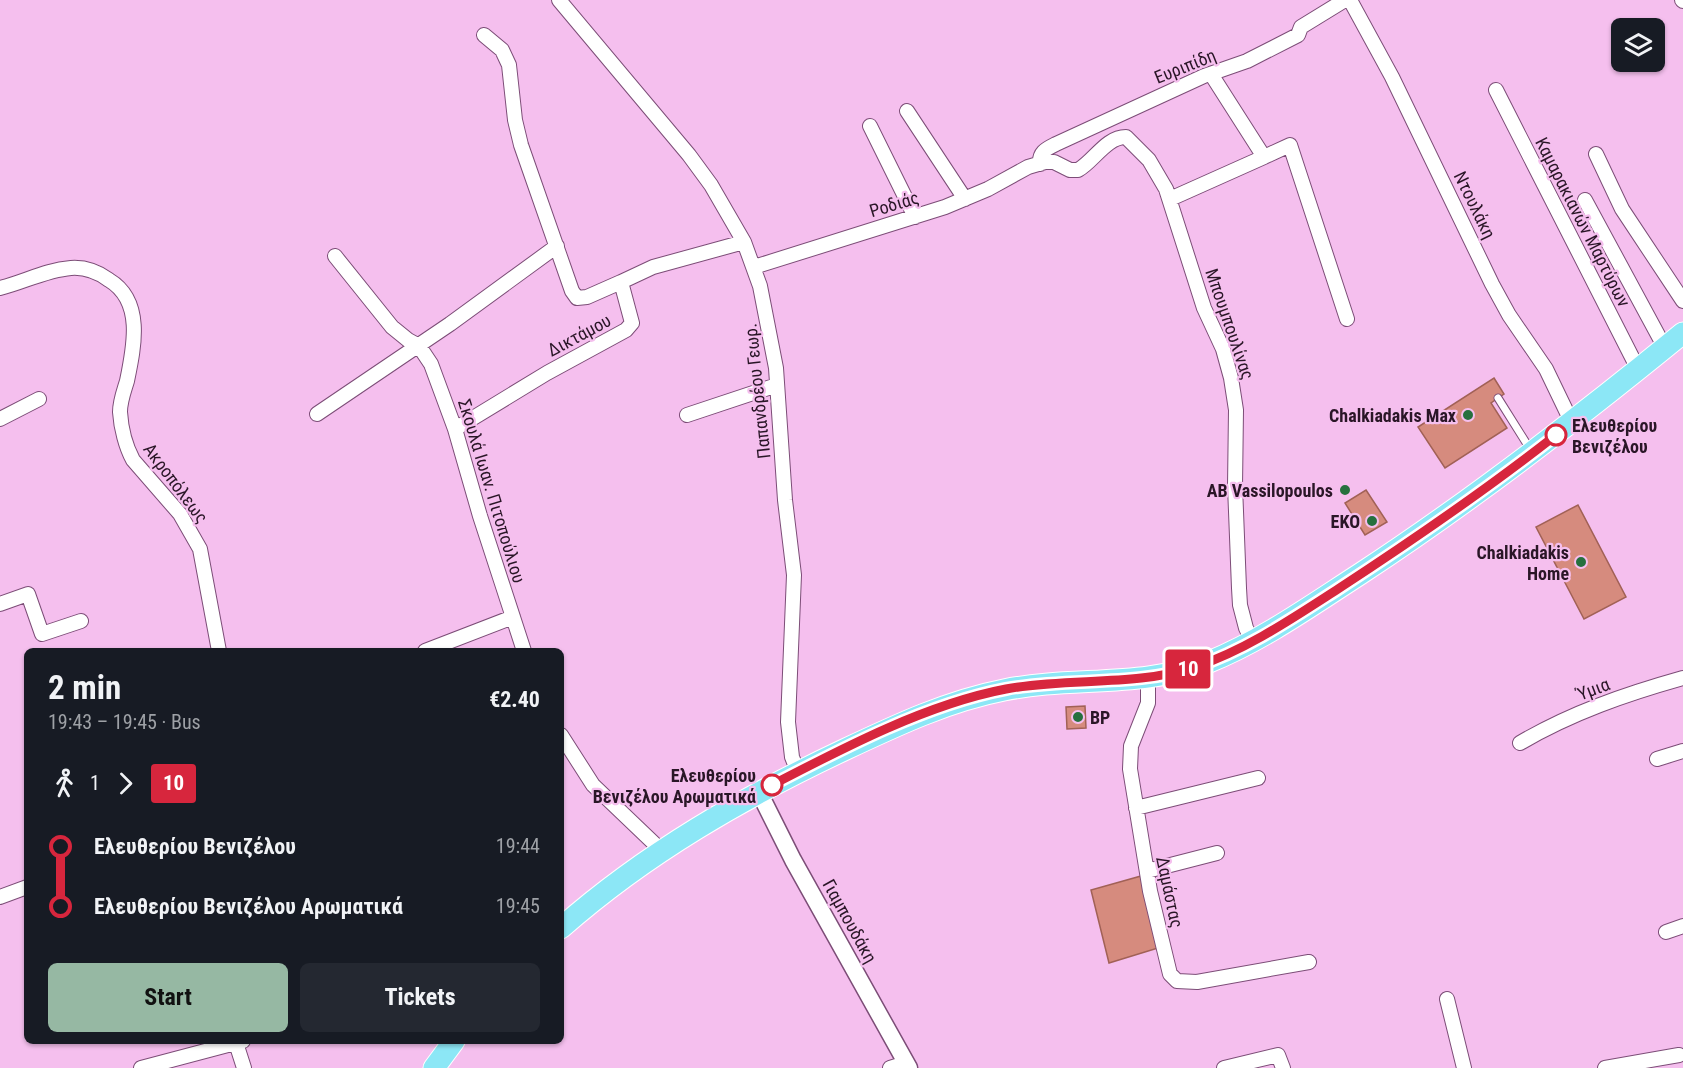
<!DOCTYPE html>
<html lang="en">
<head>
<meta charset="utf-8">
<style>
  body { margin:0; font-family:"Roboto Condensed",sans-serif; background:#242831; color:#f1f3f6; height:100vh; display:flex; flex-direction:column; font-size:22px; white-space:nowrap }
  * { box-sizing:border-box; margin:0 }
  p { font-size:20px; color:#9ea1a6 }
  .icon { flex:none; width:33px; height:33px; fill:none; stroke:currentColor; stroke-width:2; stroke-linecap:round; stroke-linejoin:round }
  .map { position:relative; flex:1; overflow:hidden }
  .panel { position:absolute; left:24px; top:648px; width:540px; height:396px; display:flex; flex-direction:column; background:#171b24; border-radius:9px; box-shadow:0 2px 4px #0004 }
  .panel>* { flex:none }
  .badge { padding:0 12px; border-radius:4px; font-size:21px; line-height:39px }
  .controls { position:absolute; left:1611px; top:18px; display:grid; gap:12px }
  .controls a { display:grid; place-items:center; width:54px; height:54px; border-radius:9px; background:#171b24; box-shadow:0 2px 4px #0004; font-size:30px }
  .map>.badge { position:absolute; translate:-50% -50%; box-shadow:0 0 0 3px #fff }
  .legs { display:flex; align-items:center; gap:9px; height:66px; padding:0 24px; font-size:20px }
  .legs p { margin-inline-start:auto }
  .overview { display:flex; align-items:center; justify-content:space-between; height:102px; padding:0 24px }
  h1 { font-size:33px; font-weight:700; line-height:45px }
  .cta { display:flex; gap:12px; margin-top:auto; padding:12px 24px }
  .cta a { flex:1; height:69px; border-radius:9px; background:#96b8a3; color:#111; font-size:24px; font-weight:700; line-height:69px; text-align:center }
  .cta a+a { background:#242831; color:#f1f3f6 }
  ul { padding:0 24px; list-style:none }
  li { display:flex; align-items:center; gap:21px; height:60px; font-size:22px }
  li i { display:grid; place-items:center; width:9px; height:100%; margin:0 8px; background:currentColor }
  li i::after { content:''; width:15px; height:15px; margin:-8px; border:4px solid; border-radius:50%; background:#171b24 }
  li p { margin-inline-start:auto }
  li:first-child i { background:linear-gradient(#0000 50%,currentColor 0) }
  li:last-child i { background:linear-gradient(currentColor 50%,#0000 0) }
  .map>svg:first-child { display:block }
  .building { fill:#d68b7e; stroke:#a16156; stroke-width:1.5 }
  .lines { fill:none; stroke-linecap:round; stroke-linejoin:round }
  .service-casing { stroke:#7c4d77; stroke-width:9 }
  .minor-casing { stroke:#7c4d77; stroke-width:16 }
  .tertiary-casing { stroke:#7c4d77; stroke-width:19 }
  .primary-casing { stroke:#fff; stroke-width:23 }
  .service { stroke:#fff; stroke-width:7 }
  .minor { stroke:#fff; stroke-width:14 }
  .tertiary { stroke:#fff; stroke-width:16 }
  .primary { stroke:#8ce7f6; stroke-width:21 }
  .line-1-casing { stroke:#fff; stroke-width:14 }
  .line-1 { stroke:#d7263d; stroke-width:9 }
  .poi-dot { fill:#26703e; stroke:#f5bfee; stroke-width:2 }
  .stop-1-dot { fill:#fff; stroke:#d7263d; stroke-width:3 }
  .labels { text-anchor:middle; dominant-baseline:central; stroke-width:4.5; stroke-linejoin:round; paint-order:stroke }
  .street-label { font-size:18px; fill:#2a1627; stroke:#f5bfee }
  .poi-label { font-size:18px; font-weight:bold; fill:#2a1627; stroke:#f5bfee; text-anchor:end }
  .stop-label { font-size:18px; font-weight:bold; fill:#2a1627; stroke:#f5bfee; text-anchor:start }
</style>
</head>
<body>
<div class="map">
<svg width="1683" height="1068" viewBox="0 0 1683 1068">
  <rect width="100%" height="100%" fill="#f5bfee"/>
  <path class="building" d="M1494,378L1504,394L1491,403L1507,428L1445,468L1418,427Z
    M1366,490L1387,522L1365,535L1345,503Z
    M1578,505L1626,597L1584,619L1536,527Z
    M1085,706L1086,728L1067,729L1066,707Z
    M1141,876L1158,948L1109,963L1091,890Z"/>
  <g class="lines">
    <g class="service-casing">
      <path id="service" d="M1498,398L1530,449"/>
    </g>
    <g class="minor-casing">
      <path id="minor" d="M559,0L689,155L711,185L744,242L760,286L776,368L785,500L794,575L788,722L792,757L798,772
        M1350,0L1392,77L1492,284L1509,315L1546,369L1572,423
        M1682,0L1683,1
        M484,35L502,50L509,65L515,120L521,145L572,291L577,298L587,297L621,282
        M1211,74L1264,157L1290,145L1347,319
        M1496,90L1638,369
        M907,111L965,199
        M870,126L915,217
        M1596,154L1622,209L1683,301
        M1040,164C1039,152 1046,149 1056,144L1204,76L1247,61L1298,35L1301,27L1345,0
        M1170,199L1264,157
        M1585,200L1665,348
        M335,256L392,327L408,340L419,346L431,364L455,429L480,516L524,651
        M754,267L945,207L988,189L1028,167L1045,162H1054L1070,170H1078C1094,161 1106,137 1126,137L1149,160L1166,189L1204,308L1223,349L1231,378L1236,410L1235,486L1239,588L1240,605L1246,628L1252,640
        M0,288C24,282 46,270 71,268C85,267 98,272 109,280C144,301 134,347 127,381C124,391 120,401 120,412C121,428 126,447 133,460L180,514L200,549L219,651
        M317,414L450,324L557,246
        M687,415L777,385
        M0,419L39,399
        M455,429L547,373L626,330L632,323L621,282L653,267L744,242
        M0,604L28,594L42,634L81,621
        M425,651L513,617
        M1148,678V703L1131,746L1130,769L1150,891L1170,974L1177,981L1197,982L1309,962
        M561,735L593,785L662,851
        M1520,743C1571,713 1626,694 1683,678
        M1657,759L1683,751
        M1136,808L1258,778
        M1147,871L1217,853
        M0,897L27,887
        M1666,932L1683,926
        M1447,999L1464,1068
        M236,1043L244,1068
        M141,1068L243,1041
        M890,1068L906,1063
        M1224,1068L1278,1055L1283,1068
        M1605,1068L1679,1055"/>
    </g>
    <g class="tertiary-casing">
      <path id="tertiary" d="M759,792L793,860L909,1068"/>
    </g>
    <g class="primary-casing">
      <path id="primary" d="M561,928C646,853 744,797 846,749C897,725 948,701 1004,690C1072,676 1143,688 1209,662C1263,640 1312,605 1360,574C1473,500 1579,418 1683,333
        M434,1068L454,1041"/>
    </g>
    <use href="#service" class="service"/>
    <use href="#minor" class="minor"/>
    <use href="#tertiary" class="tertiary"/>
    <use href="#primary" class="primary"/>
  </g>
  <g class="lines">
    <g class="line-1-casing">
      <path id="line-1" d="M772,785C843,748 927,704 1006,689C1069,677 1134,687 1195,667C1246,650 1293,618 1338,589C1413,540 1486,490 1556,435"/>
    </g>
    <use href="#line-1" class="line-1"/>
  </g>
  <g class="poi-dot">
    <circle cx="1468" cy="415" r="6"/>
    <circle cx="1345" cy="490" r="6"/>
    <circle cx="1372" cy="521" r="6"/>
    <circle cx="1581" cy="562" r="6"/>
    <circle cx="1078" cy="717" r="6"/>
  </g>
  <g class="stop-1-dot">
    <circle cx="1556" cy="435" r="10"/>
    <circle cx="772" cy="785" r="10"/>
  </g>
  <g class="labels">
    <g class="street-label">
      <text transform="translate(1185 66) rotate(-22)">Ευριπίδη</text>
      <text transform="translate(894 204) rotate(-17)">Ροδιάς</text>
      <text transform="translate(1475 205) rotate(64)">Ντουλάκη</text>
      <text transform="translate(1583 222) rotate(63)">Καμαρακιανών Μαρτύρων</text>
      <text transform="translate(1230 324) rotate(71)">Μπουμπουλίνας</text>
      <text transform="translate(579 335) rotate(-28)">Δικτάμου</text>
      <text transform="translate(757 391) rotate(-96)">Παπανδρέου Γεωρ.</text>
      <text transform="translate(176 483) rotate(53)">Ακροπόλεως</text>
      <text transform="translate(492 491) rotate(73)">Σκουλά Ιωαν. Πιτοπούλιου</text>
      <text transform="translate(1593 689) rotate(-21)">Ύμια</text>
      <text transform="translate(1170 892) rotate(78)">Δαμάστας</text>
      <text transform="translate(850 921) rotate(61)">Γιαμπουδάκη</text>
    </g>
    <g class="poi-label">
      <text x="1456" y="415">Chalkiadakis Max</text>
      <text x="1333" y="490">AB Vassilopoulos</text>
      <text x="1360" y="521">EKO</text>
      <text x="1569" y="552">Chalkiadakis<tspan x="1569" dy="21">Home</tspan></text>
      <text x="1090" y="717" text-anchor="start">BP</text>
    </g>
    <g class="stop-label">
      <text x="1572" y="425">Ελευθερίου<tspan x="1572" dy="21">Βενιζέλου</tspan></text>
      <text x="756" y="775" text-anchor="end">Ελευθερίου<tspan x="756" dy="21">Βενιζέλου Αρωματικά</tspan></text>
    </g>
  </g>
</svg>
<div class="controls">
<a><svg class="icon" aria-label="layers" viewBox="0 0 24 24"><path d="M12 4l9 5-9 5-9-5zM3 14l9 5 9-5"/></svg></a>
</div>
<b class="badge" style="left:1188px;top:669px;background:#d7263d;color:#fff">10</b>
<section class="panel">
<div class="overview"><div><h1>2 min</h1><p>19:43 – 19:45 · Bus</p></div><b>€2.40</b></div>
<div class="legs"><svg class="icon" aria-label="walk" viewBox="0 0 24 24"><circle cx="13" cy="4" r="2"/><path d="M13 8l-2 6 4 7M11 14l-3 7M7 12l3-4h3l4 4"/></svg>1<svg class="icon" aria-label="forward" viewBox="0 0 24 24"><path d="M9 5l7 7-7 7"/></svg><b class="badge" style="background:#d7263d;color:#fff">10</b></div>
<ul>
<li><i style="color:#d7263d"></i><b>Ελευθερίου Βενιζέλου</b><p>19:44</p></li>
<li><i style="color:#d7263d"></i><b>Ελευθερίου Βενιζέλου Αρωματικά</b><p>19:45</p></li>
</ul>
<div class="cta"><a>Start</a><a>Tickets</a></div>
</section>
</div>
</body>
</html>
